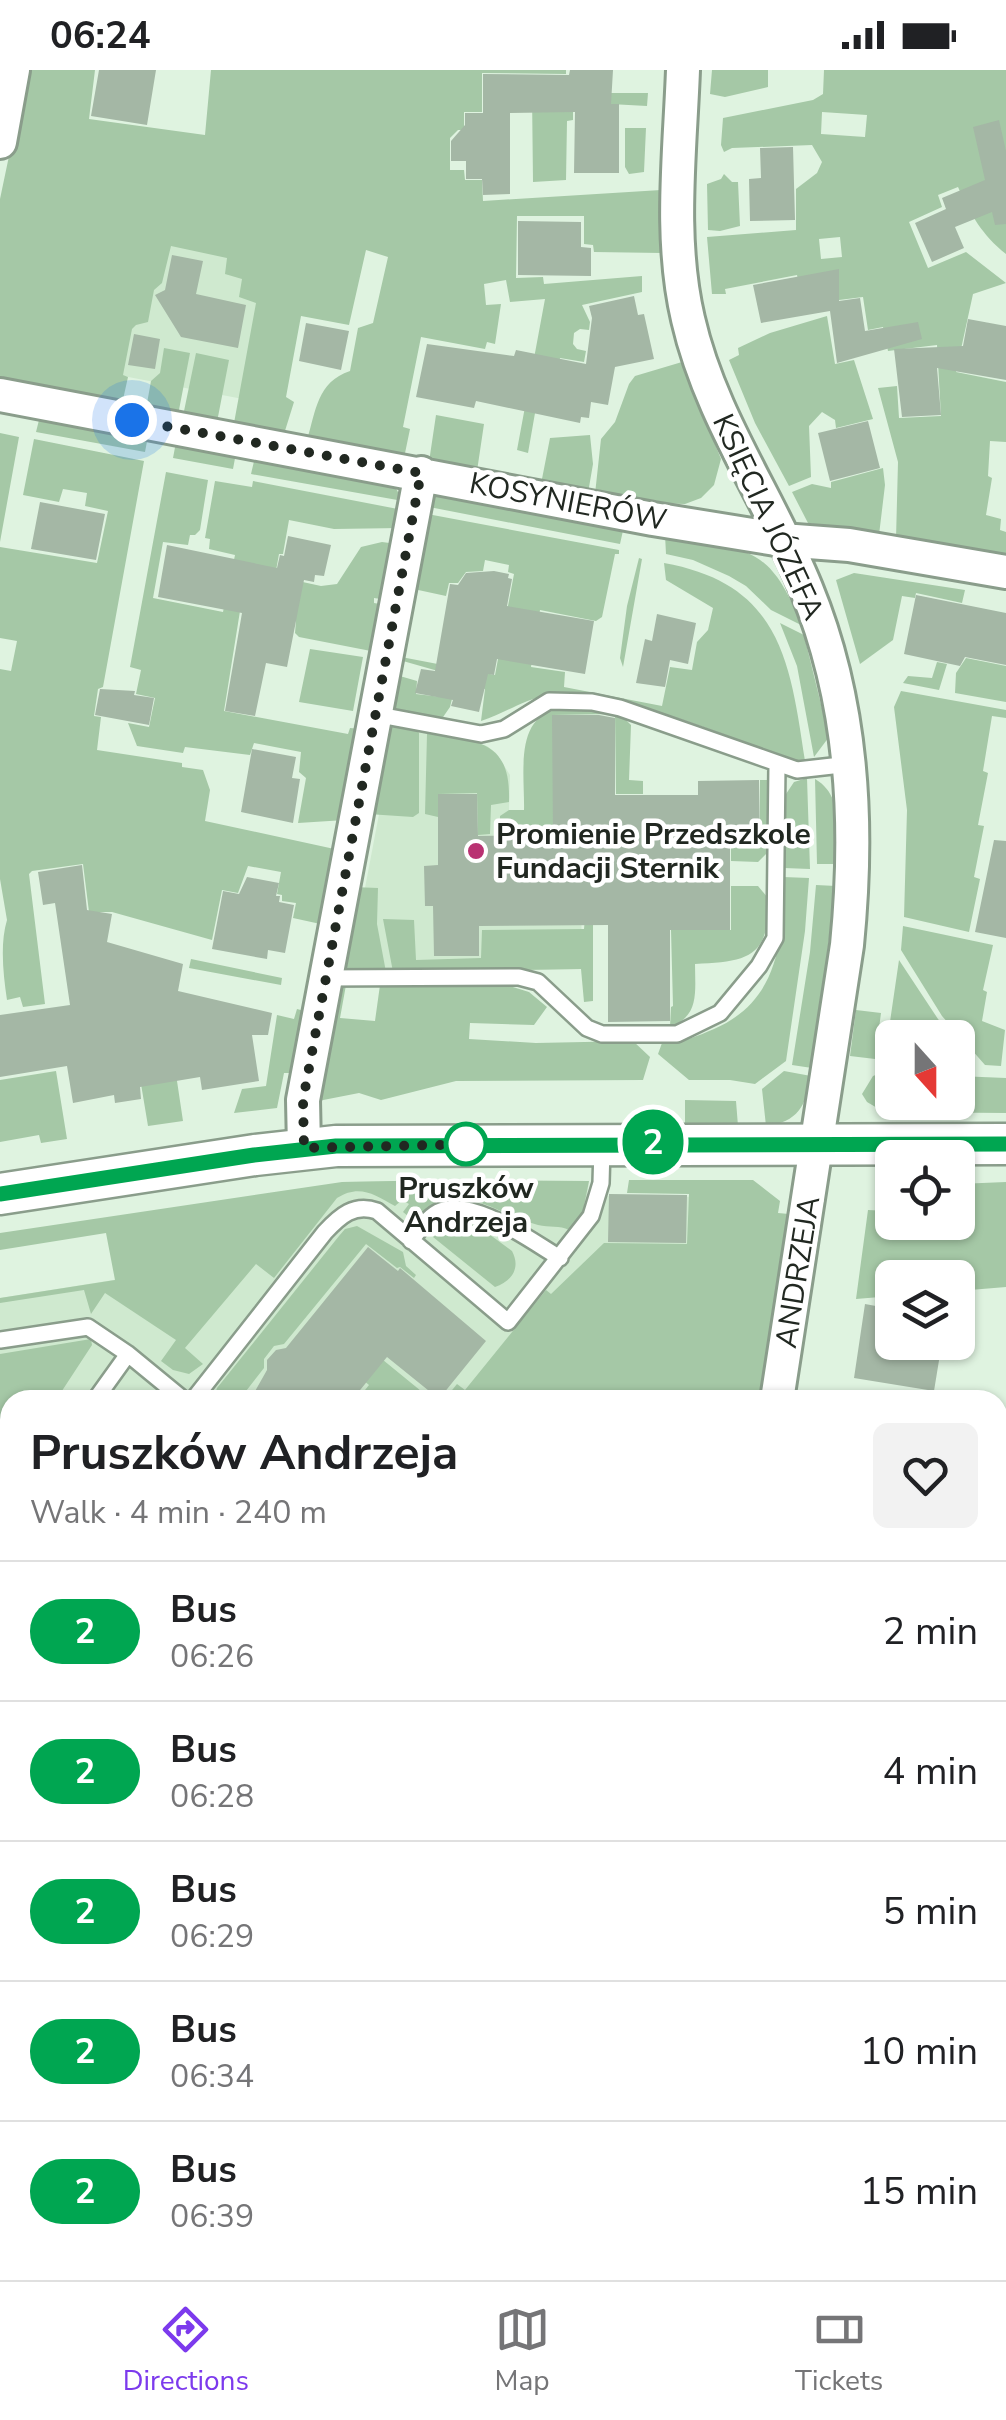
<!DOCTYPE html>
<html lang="en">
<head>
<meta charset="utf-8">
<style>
  body { margin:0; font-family:"Nunito Sans",sans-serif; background:#f2f2f2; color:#202124; height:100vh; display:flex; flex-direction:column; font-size:38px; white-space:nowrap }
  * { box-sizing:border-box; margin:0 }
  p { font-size:32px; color:#757577 }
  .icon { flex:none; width:55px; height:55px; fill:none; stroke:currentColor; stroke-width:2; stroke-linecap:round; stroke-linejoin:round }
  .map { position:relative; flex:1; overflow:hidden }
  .details { position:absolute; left:0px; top:1320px; width:1008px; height:890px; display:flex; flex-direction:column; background:#fff; border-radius:30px 30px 0 0; box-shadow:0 2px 8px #0004 }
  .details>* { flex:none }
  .badge { padding:0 20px; border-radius:32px; font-size:35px; line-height:65px }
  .needle { width:65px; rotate:159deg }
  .fabs { position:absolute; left:875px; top:950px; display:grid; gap:20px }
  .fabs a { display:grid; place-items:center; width:100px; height:100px; border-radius:15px; background:#fff; box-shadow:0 2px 8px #0004; font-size:50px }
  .you { position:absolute; width:50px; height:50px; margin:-25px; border:8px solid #fff; border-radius:50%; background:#1a73e8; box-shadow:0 0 0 15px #1a73e833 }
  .map>.badge { position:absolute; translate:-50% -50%; box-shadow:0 0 0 5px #fff }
  .round { display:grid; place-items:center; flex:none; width:105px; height:105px; border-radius:15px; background:#f2f2f2 }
  .overview { display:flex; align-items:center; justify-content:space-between; height:170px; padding:0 30px }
  h1 { font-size:48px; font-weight:700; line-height:75px }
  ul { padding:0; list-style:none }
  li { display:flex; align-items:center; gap:30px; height:140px; padding:0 30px; border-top:2px solid #e0e0e0 }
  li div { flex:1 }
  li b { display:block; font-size:38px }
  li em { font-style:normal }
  li .badge { min-width:110px; font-weight:700; text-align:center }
  .status { display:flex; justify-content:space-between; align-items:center; height:70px; padding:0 50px; background:#fff; direction:ltr }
  .status svg { height:28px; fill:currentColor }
  .tab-bar { display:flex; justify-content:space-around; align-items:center; height:140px; border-top:2px solid #e0e0e0; background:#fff; font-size:28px; color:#757577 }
  .tab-bar a { display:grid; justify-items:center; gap:5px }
  .tab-bar .on { color:#7c3aed }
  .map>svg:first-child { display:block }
  .built { fill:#cfe9cf }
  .green { fill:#a5c8a6; fill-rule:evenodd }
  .building { fill:#a4b7a5 }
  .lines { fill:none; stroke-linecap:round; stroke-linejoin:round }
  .service-casing { stroke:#8a9d8b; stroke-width:20 }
  .minor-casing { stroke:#8a9d8b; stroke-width:38 }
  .tertiary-casing { stroke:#8a9d8b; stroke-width:45 }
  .service { stroke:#fff; stroke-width:15 }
  .minor { stroke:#fff; stroke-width:32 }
  .tertiary { stroke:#fff; stroke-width:40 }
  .line-casing { stroke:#fff; stroke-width:22 }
  .line { stroke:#00a651; stroke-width:15 }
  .walk { stroke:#212821; stroke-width:10; stroke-dasharray:0 18 }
  .poi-dot { fill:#b93272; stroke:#fff; stroke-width:4 }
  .stop-dot { fill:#fff; stroke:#00a651; stroke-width:5 }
  .labels { text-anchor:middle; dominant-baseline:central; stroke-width:9; stroke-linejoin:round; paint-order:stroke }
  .street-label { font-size:30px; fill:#212821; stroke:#fff }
  .poi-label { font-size:30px; font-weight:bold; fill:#212821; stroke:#fff; text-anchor:start }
  .stop-label { font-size:30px; font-weight:bold; fill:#212821; stroke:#fff }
</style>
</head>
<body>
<div class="status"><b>06:24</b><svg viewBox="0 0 49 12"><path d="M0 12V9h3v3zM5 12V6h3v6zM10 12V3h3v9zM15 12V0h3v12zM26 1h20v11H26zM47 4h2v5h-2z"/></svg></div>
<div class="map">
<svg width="1006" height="2210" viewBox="0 0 1006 2210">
  <rect width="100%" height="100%" fill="#dff3e0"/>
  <path class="built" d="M164,85L290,107L248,330L118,305Z
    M396,655L487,676L496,683L510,705L509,740H580L582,899L349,902Z
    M445,1110L589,1111L587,1126L735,1127L732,1330H10V1863L0,1864V1228L283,1183L342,1112Z"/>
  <path class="green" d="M27,0H95L89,49L205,65L211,0H566V4L482,3V42H464V60H458L450,68V100H464L465,110H482L483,131L661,120L662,183L594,182L593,175L584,174V146H517L516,208L543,207L544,214L642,206V222L582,235L590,252L589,260L580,259L574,263L573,274L577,279L586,281L584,292L560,288L554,328L538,326L528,383L517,380L545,229L510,232L506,210L484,214L486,235L501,234L495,274L487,272L485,279L421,267L403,357L410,359L404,388L307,370C316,341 317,312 350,301L358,258L373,253L388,187L366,180L349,255L301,246L286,327L294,332L284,364L234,353L256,233L239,227L242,209L225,204L227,188L171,176L162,213L154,220L148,252L136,255L132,259L123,305L128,307L122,334L0,312V129Z
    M712,0H768V17L725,27L710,24Z
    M824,0H1006V184C982,165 971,145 958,117L938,125L942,137L909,152L928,198L966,182L1006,213L973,224L956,302L1006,312V372L990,371L988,406L992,408L986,445L1001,449L1000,460L1006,462V487L896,469L898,392L878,318L897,316L899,348L941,346L937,275L888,281L883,257L868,260L863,227L839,230L838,224L802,229L797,205L725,219L726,224H712L707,167L796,160V119L817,103L822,92L812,75L732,78L724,82L721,75L723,48L813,30L823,24ZM822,42L867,45L865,67L821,64ZM840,167L842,187L821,189L819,169Z
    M532,23H648L647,36L573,32V50L567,51L566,110L533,112Z
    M625,58H646L644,102L629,104L625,97Z
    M724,104L732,112H738L740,156L720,161L708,160L707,114L721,109Z
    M827,246L835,294L854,290L873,349L836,358L835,350L822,342L809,356L811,407L789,416L755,353L729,290L739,285L738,278L770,263Z
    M164,278L190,283L178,345L146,339L151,311L160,303Z
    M196,283L229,290L217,352L183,346Z
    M682,292L721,389L714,415L701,428L685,434L652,433L595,424L601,369L615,352L629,314L635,306Z
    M436,345L484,354L477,401L429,392Z
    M40,346L148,366L145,382L36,362Z
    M0,363L19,367L0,472Z
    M590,365L593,394L588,423L541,414L550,368Z
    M34,369L144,391L103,617L98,619L94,646L101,647L97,680L182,693V697L203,700L210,720L205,751L339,780L325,855L293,848L296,833L282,831V825L277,824L281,802L248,796L238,823L222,820L212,870L112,842H89L83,794L32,801L29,804L45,934L23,937L20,927L7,930C3,903 0,873 7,850L0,809V599L11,601L17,571L0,568V477L97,493L108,441L85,436L87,423L63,419L59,432L23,425Z
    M176,372L236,383L233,399L173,388Z
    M255,387L394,415L403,431L251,404Z
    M883,398L885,415L879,465L808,453L792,422L812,414L831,418V412Z
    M166,402L208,410L200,460L195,465H190L188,475L163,472L153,528L223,542L235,485L209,479L210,469L205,468L215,411L252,417L253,411L403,440L400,458L334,459L289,450L283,484H279L275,506L321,516L337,514L361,477L382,472L397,474L387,530L374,528V533L386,535L376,582L299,567L295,563L296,551L240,541L224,641L348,664L350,658L361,659L345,750L298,753L306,708L299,702L301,682L254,673L250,685L185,677L183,683L137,676L128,653L149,657L155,628L136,624L141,600L130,597Z
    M442,421L624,456L620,474L424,436Z
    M422,443L619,480V484H615L602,547L596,551L540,540L531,597L565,602L564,617L662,636L670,597L692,600L697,572L708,560L713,538L666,510L664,493C781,514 790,591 805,691L799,692C735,670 610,615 546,626C522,630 504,644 481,651L485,619L456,612L450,637L441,650L386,638L393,604L417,611L416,624L441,627L445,603L396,589V586L495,605L514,504L508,502L509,495L485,490L483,501L466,502L458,513H449L446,526L409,518Z
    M665,465C745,481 769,471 801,555L771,540L746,516L729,506L693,490L666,484Z
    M639,488L642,489L623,597L620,588L627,536Z
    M854,503L965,520L962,533L916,523L915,528L902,526L893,570L860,594L836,510Z
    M780,553L804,565L829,667L814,687L797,596Z
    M310,579L363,587L353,641L299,632Z
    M966,588L1006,596V632L955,623L956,603Z
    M937,592L947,594L939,620L903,613L908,606L932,608Z
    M901,621L1006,640V648L992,646L983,701L988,703L978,755L984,756L974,807L980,809L969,862L904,847L907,740L894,637Z
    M562,639L620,644L631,655L629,710L643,711V724H616L615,644L553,645V740L580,764L500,761V746L509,740H524C525,705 513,643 562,639Z
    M383,653L417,660L419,663V743L413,747L368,744Z
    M430,662C480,672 511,671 509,732L491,735L490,764L478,765L477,723L438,724V747L425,744L427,664Z
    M807,708L810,799L784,798V727L794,712Z
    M815,709C845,726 836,765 837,794H817Z
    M760,710H768L769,716V781L758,792L731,791V772H760Z
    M783,807L809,808L805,861L786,991L755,1014L730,1010H689L658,984L662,973C680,973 698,966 714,959C780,930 783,869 783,807Z
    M816,815L836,816L812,998L792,995L810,882Z
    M731,816H758L768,828C770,887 749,892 695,894C695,921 700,946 670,957L671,937L673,936L671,860H731Z
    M353,817L378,818L377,854L386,902H336Z
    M585,848H593V931L584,932L581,899L393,902L383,849L414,850L416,890L481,888L482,860L584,859Z
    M903,856L993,875L983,920L987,922L982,951L1005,960L1001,996L985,995L942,946L901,880Z
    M191,889L282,908L281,915L189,898Z
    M899,890L938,949L954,967L892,968V992L889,991L885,986Z
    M333,915H346L340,948L375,951L380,915H506L529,922L547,937L534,955L470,953L469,969L536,973L633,971L650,987L643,1010L456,1011L381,1030L359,1023L313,1032Z
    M297,939L308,942L296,1003H284L277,1038L234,1043L242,1019L266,1016L277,945L294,949Z
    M856,940L881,943L875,989L850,986Z
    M171,971L183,1051L148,1056L135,978Z
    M56,1001L67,1069L41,1073L39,1065L0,1072V1010Z
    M784,1001L811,1006C806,1036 798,1052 766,1056L762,1019Z
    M878,1004H892V1032H958V1006L1006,1008V1043L884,1042L867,1032L862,1024L873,1006Z
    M685,1030L736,1031L738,1056L685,1055Z
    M445,1110L589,1111L583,1141L569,1160C560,1155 549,1158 538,1155C485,1140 465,1109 413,1150L403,1142L409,1134L402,1130L395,1136C374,1124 359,1114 337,1128L274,1208L256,1194L185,1278L203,1294L189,1304L173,1300L161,1291L176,1270L105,1223L91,1244L84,1220L0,1233V1228L115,1210L106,1163L0,1180V1163L342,1112Z
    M629,1110H753L780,1131L778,1143L789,1144L760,1330H444L457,1314L465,1320L546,1220L551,1224L604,1173L687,1174L689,1124L627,1123Z
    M1006,1112V1217L958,1221V1208H892V1226L856,1229L868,1140L889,1141L888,1116H892V1152H958V1114Z
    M458,1146L467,1148L512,1181C521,1198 512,1211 495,1217L433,1167L443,1150Z
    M357,1156L403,1182L406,1196L416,1205L414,1208L400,1197L397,1198L366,1174L284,1274L274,1276L264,1289V1298L239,1330H223L215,1324L217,1318L339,1166L345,1159Z
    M350,1263L432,1330H357L369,1315L333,1285Z
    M91,1269L92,1275L56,1330H10V1402L7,1412L0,1404V1284Z
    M0,1433L10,1441V1571L0,1572Z
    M1002,1532H1006V1642L998,1640V1559Z
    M10,1577V1862L3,1863L0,1877V1578Z
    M10,1930V2112H7L5,2090H0V2067L4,2066L3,2021L10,2020L9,2011H3L0,2006V1931Z
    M116,2200H217L216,2210H117Z
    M286,2200H361L360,2210H285Z
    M437,2200H545L606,2210H441V2206L436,2205Z"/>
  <path class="building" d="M99,0H156L147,55L91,46Z
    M570,0H613L611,34H619V103H574L575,42L510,43V124L483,125L482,109H466V91H451V71L465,55V43H483V4L569,5Z
    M999,50L1006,81V154L995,155L992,142L955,157L964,178L932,192L915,153L946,139L942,128L985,110L973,57Z
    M793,77L795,150L750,151L749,109L761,108L760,78Z
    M518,151L581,152V177L591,178V206L518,205Z
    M172,185L203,191L196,224L246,235L238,278L181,267L155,225L165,220Z
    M839,199V231L860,228L865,261L918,252L922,269L837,293L830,241L761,253L753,215Z
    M634,226L638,245L644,244L654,289L615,297L608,335L591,332L589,348L581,347L580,353L476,331L474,338L416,327L427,274L514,286L516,280L586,294L592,248L589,236Z
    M968,249L1006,256V310L937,298L941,345L902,347L894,279L963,276Z
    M306,253L349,261L341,300L299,291Z
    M134,264L160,269L155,299L128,295Z
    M868,351L880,398L830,411L818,363Z
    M40,432L105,444L96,490L31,479Z
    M288,466L331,475L324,506L315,505L314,512L304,510L287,597L266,593L255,646L225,641L242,543L158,527L167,475L277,498L280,485L284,486Z
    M494,501L509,504L508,508L512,509L507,536L594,551L585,604L497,589L494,605L488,604L479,642L451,636L453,630L415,623L421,599L435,601L450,514L458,515L466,503Z
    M916,525L1006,543V595L965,587L960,596L904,584Z
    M657,544L696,553L688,594L670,590L665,617L636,613L645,569L652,571Z
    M100,619L135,621L134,625L154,628L149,655L95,645Z
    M552,645H599L615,648V725H698V711L759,710L760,772H730V860H670V951L608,952V855L479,856V886H434L433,836H425L424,796L438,795V724H477L478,766L553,765Z
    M252,679L296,687L292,708L300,709L293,753L241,742Z
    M994,770L1006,771V868L975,862Z
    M82,795L87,840L112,844L107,872L183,894L178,921L272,943L268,965H252L259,1011L202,1020L200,1007L140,1017L141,1029L115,1033L114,1025L73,1033L67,996L0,1007V945L70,935L55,833L43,835L38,802Z
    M247,807L279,813L276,826H280L279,832L294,835L285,883L268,880L267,889L212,879L223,821L239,824Z
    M609,1124L687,1125L686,1173L608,1172Z
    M368,1177L398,1201L400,1198L486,1271L439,1329L387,1287L352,1330H250L267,1300V1290L276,1280L286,1278Z
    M865,1234L892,1239V1272H942L934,1321L854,1308Z"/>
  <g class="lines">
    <g class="service-casing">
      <path id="service" d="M374,644L481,664L504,659L549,631L592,632L620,638L797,700L850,694
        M324,908L519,907L538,912L587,958L602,964H677L720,943L759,896L775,868L777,695
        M411,1171C419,1160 427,1148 438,1142C472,1126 531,1171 560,1188
        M0,1270L88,1257L128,1284L184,1330
        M95,1330L128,1284
        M193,1330L325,1162C340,1146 354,1133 377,1141L508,1252L591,1146L601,1113L602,1078
        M0,1421L10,1419"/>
    </g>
    <g class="minor-casing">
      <path id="minor" d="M683,0C680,82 669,168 688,249C710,346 769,427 806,518C853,632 859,754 847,875L777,1330
        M0,72L13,0
        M0,325L653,449L782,470L849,475L1006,502
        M304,1078L303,1030L421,403
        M998,1956H1006
        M0,2127L10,2128
        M94,2200L95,2210
        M639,2210L640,2200"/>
    </g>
    <g class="tertiary-casing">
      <path id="tertiary" d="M0,1124L255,1085L336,1076L1006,1074"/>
    </g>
    <use href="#service" class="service"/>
    <use href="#minor" class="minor"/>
    <use href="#tertiary" class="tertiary"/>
  </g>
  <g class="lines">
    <g class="line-casing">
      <path id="line" d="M0,1124L254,1085L336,1076L1006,1074"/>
    </g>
    <use href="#line" class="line"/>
    <path class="walk" d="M132,350L421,403L303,1030L304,1078L482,1074H466"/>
  </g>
  <circle class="poi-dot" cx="476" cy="781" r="10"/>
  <circle class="stop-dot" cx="466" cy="1074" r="20"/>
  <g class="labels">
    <g class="street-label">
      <text transform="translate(568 432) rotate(11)">KOSYNIERÓW</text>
      <text transform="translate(768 447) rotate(65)">KSIĘCIA JÓZEFA</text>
      <text transform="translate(798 1202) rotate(-81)">ANDRZEJA</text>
    </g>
    <g class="poi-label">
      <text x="496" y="764">Promienie Przedszkole<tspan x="496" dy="34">Fundacji Sternik</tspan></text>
    </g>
    <g class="stop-label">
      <text x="466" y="1118">Pruszków<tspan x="466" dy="34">Andrzeja</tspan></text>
    </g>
  </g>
</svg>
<div class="fabs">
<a><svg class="needle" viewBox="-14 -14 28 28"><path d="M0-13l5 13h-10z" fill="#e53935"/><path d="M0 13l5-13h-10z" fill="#757577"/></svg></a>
<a><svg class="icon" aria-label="locate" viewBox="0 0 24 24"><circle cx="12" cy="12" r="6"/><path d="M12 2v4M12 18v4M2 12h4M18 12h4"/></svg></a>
<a><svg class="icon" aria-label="layers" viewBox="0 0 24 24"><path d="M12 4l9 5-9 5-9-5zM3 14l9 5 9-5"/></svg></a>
</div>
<div class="you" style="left:132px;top:350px"></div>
<b class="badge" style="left:653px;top:1072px;background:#00a651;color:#fff">2</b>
<section class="details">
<div class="overview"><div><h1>Pruszków Andrzeja</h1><p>Walk · 4 min · 240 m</p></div><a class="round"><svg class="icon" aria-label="heart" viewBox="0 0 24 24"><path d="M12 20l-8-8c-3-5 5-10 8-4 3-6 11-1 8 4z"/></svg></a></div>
<ul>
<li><span class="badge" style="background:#00a651;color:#fff">2</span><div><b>Bus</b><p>06:26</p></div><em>2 min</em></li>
<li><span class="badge" style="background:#00a651;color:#fff">2</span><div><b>Bus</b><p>06:28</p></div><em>4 min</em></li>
<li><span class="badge" style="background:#00a651;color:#fff">2</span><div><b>Bus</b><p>06:29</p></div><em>5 min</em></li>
<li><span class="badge" style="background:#00a651;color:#fff">2</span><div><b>Bus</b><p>06:34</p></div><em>10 min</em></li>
<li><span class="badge" style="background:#00a651;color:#fff">2</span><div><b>Bus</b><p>06:39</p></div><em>15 min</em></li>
</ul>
</section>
</div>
<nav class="tab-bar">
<a class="on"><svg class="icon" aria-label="directions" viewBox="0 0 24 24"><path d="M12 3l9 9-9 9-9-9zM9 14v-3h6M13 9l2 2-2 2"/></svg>Directions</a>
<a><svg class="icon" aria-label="map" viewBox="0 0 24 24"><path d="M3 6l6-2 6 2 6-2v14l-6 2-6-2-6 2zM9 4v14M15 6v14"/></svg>Map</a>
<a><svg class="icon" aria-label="tickets" viewBox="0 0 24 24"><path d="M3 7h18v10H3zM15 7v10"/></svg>Tickets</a>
</nav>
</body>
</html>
